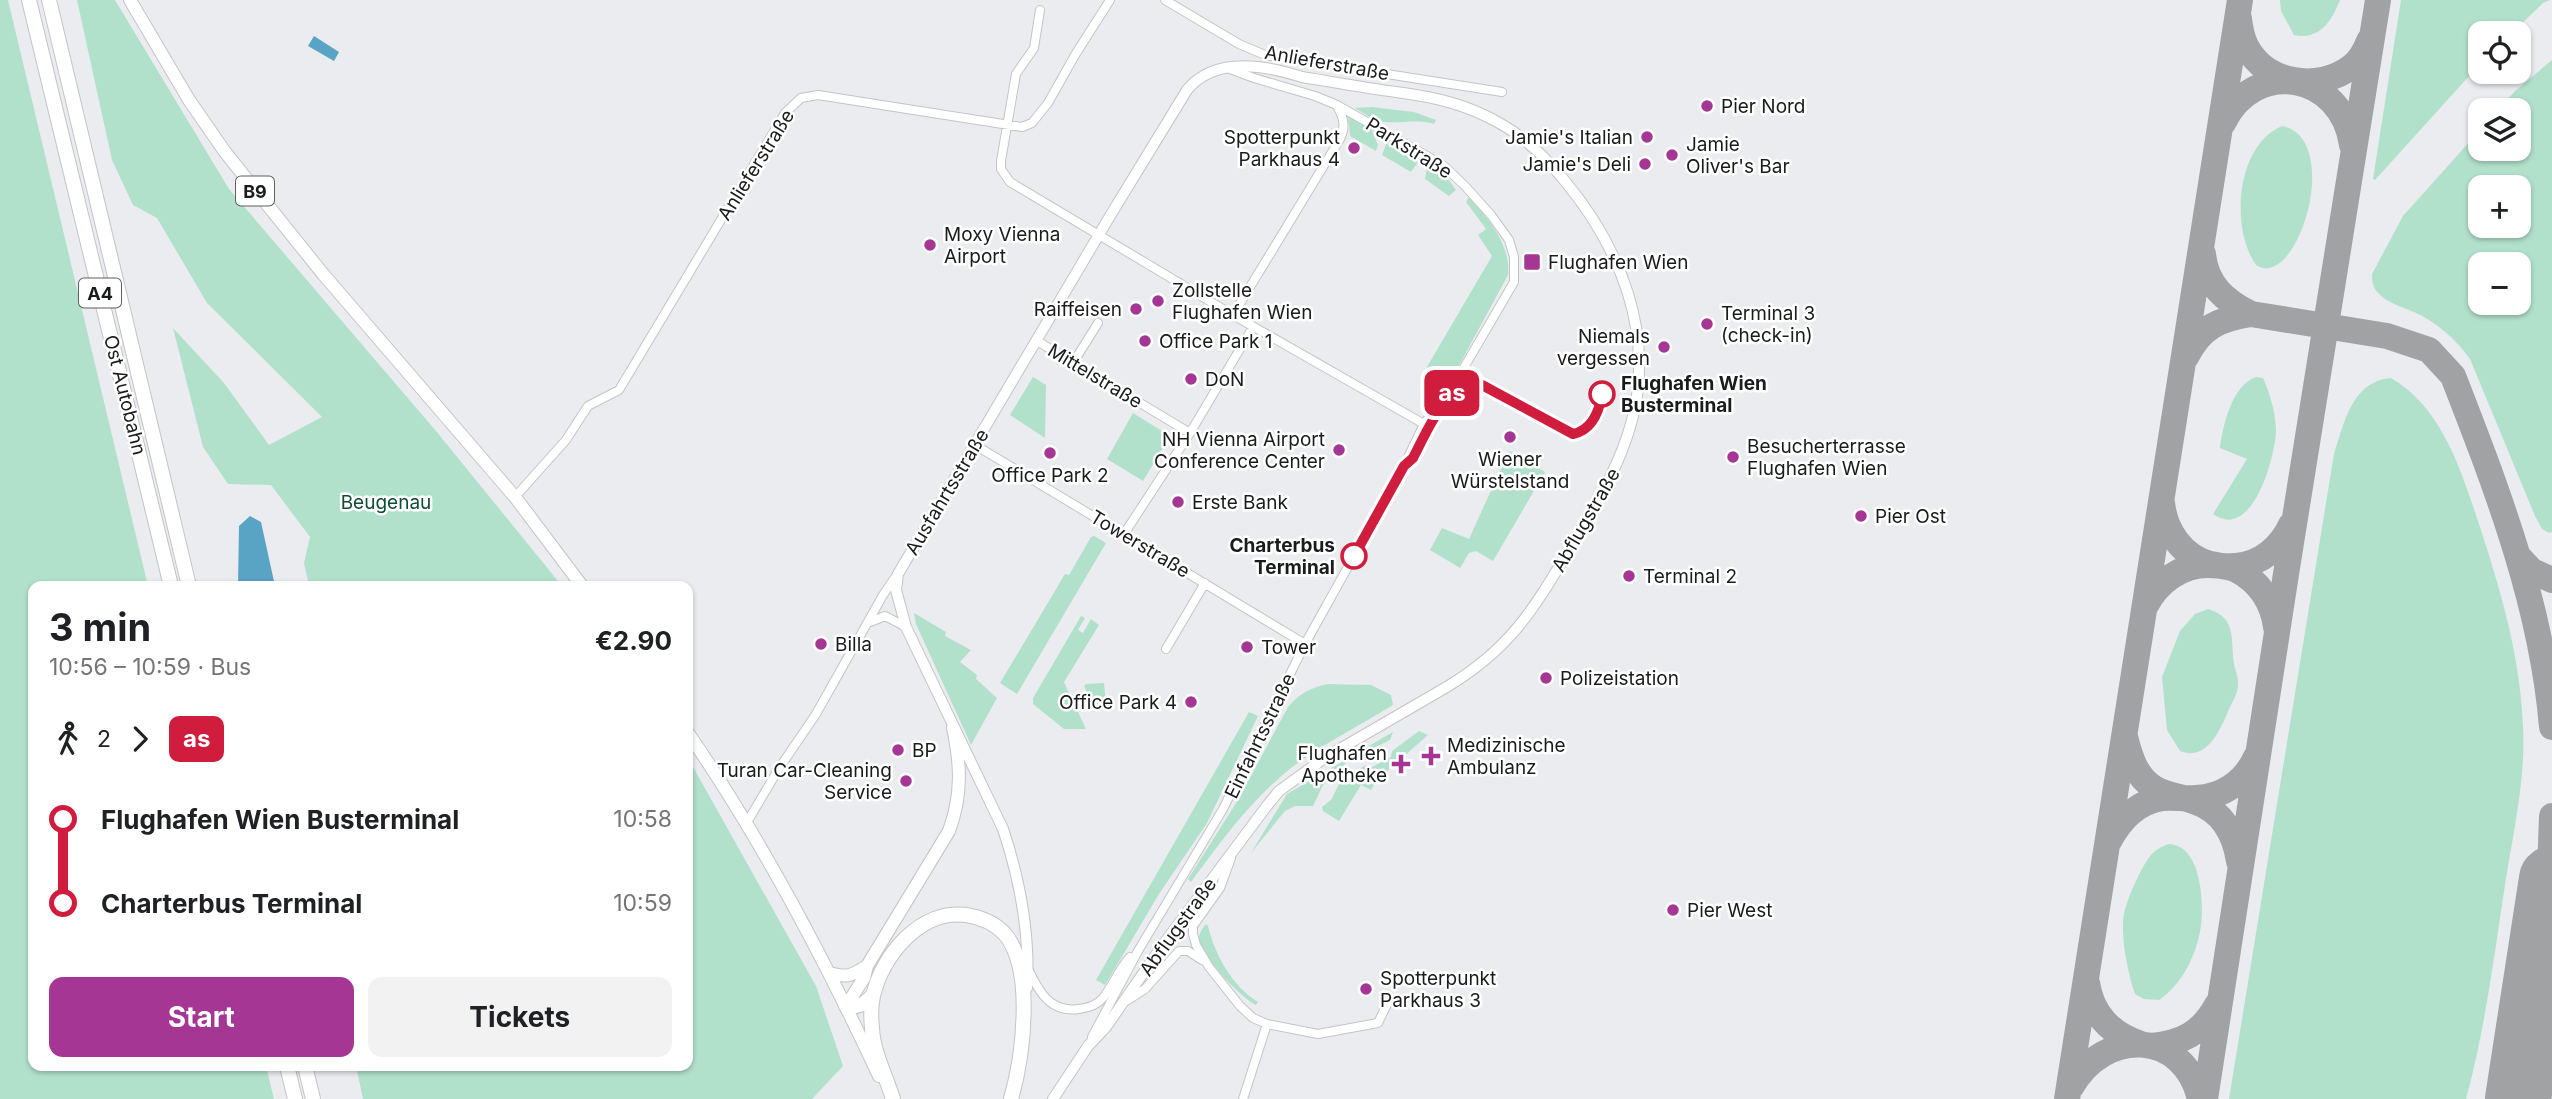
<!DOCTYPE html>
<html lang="en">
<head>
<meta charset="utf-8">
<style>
  body { margin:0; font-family:Inter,sans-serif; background:#f2f2f2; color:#202124; height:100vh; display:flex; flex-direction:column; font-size:26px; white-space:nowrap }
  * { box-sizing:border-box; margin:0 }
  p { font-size:23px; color:#757577 }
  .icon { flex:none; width:38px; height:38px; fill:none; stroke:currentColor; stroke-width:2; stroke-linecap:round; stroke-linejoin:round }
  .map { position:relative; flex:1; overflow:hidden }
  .panel { position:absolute; left:28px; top:581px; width:665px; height:490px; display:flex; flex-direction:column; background:#fff; border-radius:14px; box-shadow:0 2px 5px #0004 }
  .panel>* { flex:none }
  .badge { padding:0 14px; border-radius:10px; font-size:24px; line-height:46px }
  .controls { position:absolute; left:2468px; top:21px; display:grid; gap:14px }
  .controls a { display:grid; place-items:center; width:63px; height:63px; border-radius:14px; background:#fff; box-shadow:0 2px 5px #0004; font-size:35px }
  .map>.badge { position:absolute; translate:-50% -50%; box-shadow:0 0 0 4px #fff }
  .legs { display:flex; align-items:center; gap:10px; height:77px; padding:0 21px; font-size:23px }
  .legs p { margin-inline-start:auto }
  .head { display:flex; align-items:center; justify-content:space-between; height:119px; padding:0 21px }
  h1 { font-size:38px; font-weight:700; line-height:52px }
  .button { display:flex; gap:14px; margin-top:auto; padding:14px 21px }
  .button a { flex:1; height:80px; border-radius:14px; background:#a53694; color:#fff; font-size:28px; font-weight:700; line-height:80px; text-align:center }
  .button a+a { background:#f2f2f2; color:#202124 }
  ul { padding:0 21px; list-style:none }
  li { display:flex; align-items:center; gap:24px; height:84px; font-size:26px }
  li i { display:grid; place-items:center; width:10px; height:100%; margin:0 9px; background:currentColor }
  li i::after { content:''; width:18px; height:18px; margin:-9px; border:5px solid; border-radius:50%; background:#fff }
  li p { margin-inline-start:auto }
  li:first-child i { background:linear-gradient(#0000 50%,currentColor 0) }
  li:last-child i { background:linear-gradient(currentColor 50%,#0000 0) }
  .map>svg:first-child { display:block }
  .green { fill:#b2e1cb; fill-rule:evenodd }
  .water { fill:#59a3c4 }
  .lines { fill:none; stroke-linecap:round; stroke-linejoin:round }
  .taxiway { stroke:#a0a2a4; stroke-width:26 }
  .runway { stroke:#a0a2a4; stroke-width:66 }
  .street-casing { stroke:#c3c4c8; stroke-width:10 }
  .secondary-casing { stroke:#c3c4c8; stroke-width:12 }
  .primary-casing { stroke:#c3c4c8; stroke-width:14 }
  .highway-casing { stroke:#c3c4c8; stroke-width:16 }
  .street { stroke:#fff; stroke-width:8 }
  .secondary { stroke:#fff; stroke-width:10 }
  .primary { stroke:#fff; stroke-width:12 }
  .highway { stroke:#fff; stroke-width:14 }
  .secondary-bridge-casing { stroke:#c3c4c8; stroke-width:12; stroke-linecap:butt }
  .secondary-bridge { stroke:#fff; stroke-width:10 }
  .line-1-casing { stroke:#fff; stroke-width:16 }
  .line-1 { stroke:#d01d3e; stroke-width:10 }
  .poi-dot { fill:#a53694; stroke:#fff; stroke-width:2.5 }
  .stop-1-dot { fill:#fff; stroke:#d01d3e; stroke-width:3.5 }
  .labels { text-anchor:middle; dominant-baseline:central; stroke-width:5; stroke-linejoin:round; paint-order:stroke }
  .shield { fill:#fff; stroke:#5f5f60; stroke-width:2 }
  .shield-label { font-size:18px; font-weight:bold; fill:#1a1b1c }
  .street-label { font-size:19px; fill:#1a1b1c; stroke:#fff }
  .poi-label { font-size:19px; fill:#1a1b1c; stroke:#fff; text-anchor:start }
  .stop-label { font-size:19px; font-weight:bold; fill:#1a1b1c; stroke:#fff; text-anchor:start }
  .park-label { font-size:19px; fill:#0f4c37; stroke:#fff }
</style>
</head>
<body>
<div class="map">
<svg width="2552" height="1099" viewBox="0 0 2552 1099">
  <rect width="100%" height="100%" fill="#ebecf0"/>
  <path class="green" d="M0,0H8L148,586H33V1066H266L274,1099H0Z
    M77,0H115L229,189L436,431L562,586H309L304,563L310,537L271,485L228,484L203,447L173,328L224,383L269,445L322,417L207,303L157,218L133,205L112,160Z
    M2280,0H2340C2331,23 2319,40 2294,35L2281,11Z
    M2401,0H2550L2543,3L2512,33H2480V64L2375,180L2373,179Z
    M2552,60V532L2549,533L2542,529L2535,516L2470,359C2456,339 2436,322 2414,312C2402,307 2388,303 2379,294C2373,288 2372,282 2372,274L2403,216L2480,130V149H2518V110H2498L2514,92ZM2518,187V226H2480V187ZM2480,264H2518V303H2480Z
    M1372,107L1414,112L1436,120L1434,124C1415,118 1395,126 1376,120C1369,117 1362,112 1355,108Z
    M1348,116L1371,129L1378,145L1376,151L1350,136Z
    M2282,126C2344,138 2298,292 2256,265C2230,228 2236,145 2282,126Z
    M1388,139L1412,152L1418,162L1411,172L1382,155Z
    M1428,162L1446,176L1456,190L1449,196L1425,179Z
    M1469,197C1488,219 1511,244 1508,275L1456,371L1432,404L1427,403L1426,395L1436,377L1424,372L1492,256L1478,235L1486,229L1466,202Z
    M1033,377L1046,385L1045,438L1010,415Z
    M2256,377L2263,378C2270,393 2276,414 2276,431C2275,458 2252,542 2213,514L2247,459L2220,448C2223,425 2232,385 2256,377Z
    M2391,378C2438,405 2458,461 2474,509C2498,581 2520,651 2523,726C2526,779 2513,833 2505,885C2494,957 2485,1029 2466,1099H2229L2334,454C2344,423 2352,381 2391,378Z
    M1133,413L1170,436L1143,481L1107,459Z
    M1509,451L1545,472L1493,561L1476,551L1469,553L1460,568L1430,550L1442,528L1469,539Z
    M1094,536L1106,543L1017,694L1000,683L1065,574L1069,575L1091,537Z
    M2208,609C2240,618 2229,645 2235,668C2236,673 2239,679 2238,687C2237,694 2233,701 2230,707C2221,728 2208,762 2180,751L2167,730L2162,677L2180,631L2195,614Z
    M914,613L946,632L945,636L971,650L960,662L977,675L976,679L997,698L971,745L916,624Z
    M1081,616L1085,618L1078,630L1083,633L1091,619L1099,625L1064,682L1086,729H1064L1033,704V698Z
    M1104,683L1106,704L1093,705L1084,686L1086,684Z
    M1329,684L1371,685L1391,695L1393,705C1359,726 1323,744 1291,768C1251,800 1221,841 1191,882L1188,879L1238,800L1288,707C1299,694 1311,687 1329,684Z
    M1249,712L1258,716L1207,823L1159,894L1105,985L1096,980Z
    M1419,731L1428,735L1376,781L1371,790L1361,785L1339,821L1323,811L1322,807L1331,800L1341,780L1366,765L1372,767L1391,757L1392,751Z
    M1393,732L1390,740L1348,761L1323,785L1313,806H1295L1285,811L1251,853L1287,794Z
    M688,758L816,986L843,1066L812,1099H363L356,1066H688Z
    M2169,844C2201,845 2204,901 2201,926C2197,954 2182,985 2159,1000L2144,999L2135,994C2128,974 2120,935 2124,914C2127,899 2141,867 2151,855C2156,849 2163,846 2169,844Z
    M1206,924L1208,926C1215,955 1232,986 1258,1002L1256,1005C1241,998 1206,960 1200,944C1197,936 1201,930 1206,924Z"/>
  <path class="water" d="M314,36L339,52L334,61L308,46Z
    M250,516L261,522L275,586H238L239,526Z"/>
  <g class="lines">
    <path class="taxiway" d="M2239,19C2240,28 2242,38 2246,46C2266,84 2318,92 2351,67C2360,61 2365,51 2369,41
      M2223,123C2255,57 2342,73 2352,145
      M2203,254C2206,285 2225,301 2251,314
      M2186,357C2201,327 2219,319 2251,314L2387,336L2429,350L2453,376C2497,489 2542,605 2552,727
      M2162,503C2165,531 2182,556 2210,564C2219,566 2229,566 2237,570C2259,581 2273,603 2276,627
      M2518,556L2532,571L2552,580
      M2146,605C2158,582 2181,565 2208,565C2217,565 2227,567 2236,566C2261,564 2281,547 2291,525
      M2125,737C2130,757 2136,777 2154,788C2167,796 2182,796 2196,802C2222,811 2235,835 2239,861
      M2109,841C2121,819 2137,802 2163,798C2173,797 2185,799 2196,798C2222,797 2245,782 2256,757
      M2549,900L2552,816
      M2087,983C2092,1015 2111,1034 2141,1044
      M2151,1046C2182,1043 2202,1033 2217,1005
      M2071,1087C2105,1027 2184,1030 2200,1099
      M2067,1099L2240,0
      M2205,1099L2286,574L2378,0
      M2505,1099L2515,1069L2534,994"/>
    <path class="runway" d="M2518,1099L2552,879"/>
    <g class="street-casing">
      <path id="street" d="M1165,0L1239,44L1265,55L1502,92
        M1040,10L1034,48L1016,74L1001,161V169L1010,182L1233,315L1424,424
        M1233,315L1340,139C1346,127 1344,118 1337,106
        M1037,341L1190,433
        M1073,363L1098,323
        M975,445L1305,644
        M515,497L566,440L588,406L619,390L785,113L801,98L818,95L1022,127L1032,123L1048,103L1075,55L1110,0
        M1124,534L1190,433L1253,327
        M870,622L885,616L906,627
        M1166,649L1205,583
        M746,824L778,770L816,714L883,595L896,576
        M1231,858L1220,888L1193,926V934L1196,945L1209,967L1240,1006L1253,1018L1267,1024L1318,1034L1378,1023L1390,998
        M1028,969C1039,992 1050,1013 1079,1009C1088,1008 1097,1005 1103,998C1113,985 1119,969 1130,957
        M1126,1001L1145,989L1179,951H1188L1202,960
        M1092,1037L1138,951L1223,809L1305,644L1404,466L1424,424L1462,371L1514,282V257L1509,240L1491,215L1465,186L1443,165L1337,105L1315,96L1254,78L1230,69
        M1243,1099L1267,1024"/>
    </g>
    <g class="secondary-casing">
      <path id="secondary" d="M1027,988C1030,935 1020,880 1003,829L906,627L896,590L898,574L1110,216L1187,90C1215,56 1265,65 1302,77C1333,82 1364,88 1396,92C1434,97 1467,104 1501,124C1526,138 1546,158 1564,180C1620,247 1655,333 1632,420C1620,467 1594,507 1570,548C1533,611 1509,650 1445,688
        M1053,1099L1088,1046L1106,1027L1162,946L1266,807L1279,791L1326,757"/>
    </g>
    <g class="primary-casing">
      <path id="primary" d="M130,0L189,100L225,152L323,274L515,497L582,586
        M688,733C762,840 824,958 879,1076
        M829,973C849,978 850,976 867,966
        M846,1006L864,978L867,966L949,831C962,796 961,765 953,728"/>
    </g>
    <g class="highway-casing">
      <path id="highway" d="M29,0L171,586
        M49,0L189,586
        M846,1006C858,1008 865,1004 873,995
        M287,1066L295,1099
        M305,1066L313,1099
        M893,1099C886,1076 873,1052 872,1028C871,1018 871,1005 873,996C882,955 921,909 966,915C979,917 994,923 1004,933C1035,968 1023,1057 1011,1099"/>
    </g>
    <use href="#street" class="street"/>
    <use href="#secondary" class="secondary"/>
    <use href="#primary" class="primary"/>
    <use href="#highway" class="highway"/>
    <g class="secondary-bridge-casing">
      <path id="secondary-bridge" d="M1326,757L1445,688"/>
    </g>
    <use href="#secondary-bridge" class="secondary-bridge"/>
  </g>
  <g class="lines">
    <g class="line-1-casing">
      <path id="line-1" d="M1354,556L1404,466L1413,458C1426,434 1449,375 1482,385L1573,434C1592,430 1599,413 1602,394"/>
    </g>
    <use href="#line-1" class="line-1"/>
  </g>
  <g class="poi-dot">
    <circle cx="1707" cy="106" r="7"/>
    <circle cx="1647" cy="137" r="7"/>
    <circle cx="1354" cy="148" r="7"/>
    <circle cx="1672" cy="155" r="7"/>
    <circle cx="1645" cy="164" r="7"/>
    <circle cx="930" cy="245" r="7"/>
    <rect x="1523" y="253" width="18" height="18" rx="3.5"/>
    <circle cx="1158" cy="301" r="7"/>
    <circle cx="1136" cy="309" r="7"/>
    <circle cx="1707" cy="324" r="7"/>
    <circle cx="1145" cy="341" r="7"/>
    <circle cx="1664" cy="347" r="7"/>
    <circle cx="1191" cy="379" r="7"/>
    <circle cx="1510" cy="437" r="7"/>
    <circle cx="1339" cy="450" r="7"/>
    <circle cx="1050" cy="453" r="7"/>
    <circle cx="1733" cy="457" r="7"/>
    <circle cx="1178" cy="502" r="7"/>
    <circle cx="1861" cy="516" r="7"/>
    <circle cx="1629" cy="576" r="7"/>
    <circle cx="821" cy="644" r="7"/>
    <circle cx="1247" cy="647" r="7"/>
    <circle cx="1546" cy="678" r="7"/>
    <circle cx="1191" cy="702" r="7"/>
    <circle cx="898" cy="750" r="7"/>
    <path d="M1427.5 745.5h7v7h7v7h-7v7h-7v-7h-7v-7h7z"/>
    <path d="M1397.5 753.5h7v7h7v7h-7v7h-7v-7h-7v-7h7z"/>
    <circle cx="906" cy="781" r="7"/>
    <circle cx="1673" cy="910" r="7"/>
    <circle cx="1366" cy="989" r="7"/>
  </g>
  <g class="stop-1-dot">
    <circle cx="1602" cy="394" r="12"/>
    <circle cx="1354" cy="556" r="12"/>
  </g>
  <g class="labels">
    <g class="shield">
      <rect x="236" y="176.5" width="38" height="29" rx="5"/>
      <rect x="79" y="278.5" width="42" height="29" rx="5"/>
    </g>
    <g class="shield-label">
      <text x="255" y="191">B9</text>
      <text x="100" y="293">A4</text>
    </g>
    <g class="street-label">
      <text transform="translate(1327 63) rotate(10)">Anlieferstraße</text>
      <text transform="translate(1409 148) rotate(32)">Parkstraße</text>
      <text transform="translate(756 165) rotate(-58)">Anlieferstraße</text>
      <text transform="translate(1095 376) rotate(31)">Mittelstraße</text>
      <text transform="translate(125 395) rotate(76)">Ost Autobahn</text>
      <text transform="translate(947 492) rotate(-59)">Ausfahrtsstraße</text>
      <text transform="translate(1586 520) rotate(-60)">Abflugstraße</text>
      <text transform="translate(1140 544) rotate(31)">Towerstraße</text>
      <text transform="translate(1260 736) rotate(-64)">Einfahrtsstraße</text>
      <text transform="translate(1178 927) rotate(-54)">Abflugstraße</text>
    </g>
    <g class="poi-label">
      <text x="1721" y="106">Pier Nord</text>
      <text x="1340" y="137" text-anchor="end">Spotterpunkt<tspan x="1340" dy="22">Parkhaus 4</tspan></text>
      <text x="1633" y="137" text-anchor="end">Jamie's Italian</text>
      <text x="1686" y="144">Jamie<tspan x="1686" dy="22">Oliver's Bar</tspan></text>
      <text x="1631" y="164" text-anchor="end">Jamie's Deli</text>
      <text x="944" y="234">Moxy Vienna<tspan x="944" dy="22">Airport</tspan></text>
      <text x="1548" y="262">Flughafen Wien</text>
      <text x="1172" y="290">Zollstelle<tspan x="1172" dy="22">Flughafen Wien</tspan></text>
      <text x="1122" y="309" text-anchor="end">Raiffeisen</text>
      <text x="1721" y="313">Terminal 3<tspan x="1721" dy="22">(check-in)</tspan></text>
      <text x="1650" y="336" text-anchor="end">Niemals<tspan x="1650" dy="22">vergessen</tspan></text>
      <text x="1159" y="341">Office Park 1</text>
      <text x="1205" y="379">DoN</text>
      <text x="1325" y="439" text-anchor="end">NH Vienna Airport<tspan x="1325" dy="22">Conference Center</tspan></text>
      <text x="1747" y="446">Besucherterrasse<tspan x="1747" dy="22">Flughafen Wien</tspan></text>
      <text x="1510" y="459" text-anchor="middle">Wiener<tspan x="1510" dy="22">Würstelstand</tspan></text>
      <text x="1050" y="475" text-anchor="middle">Office Park 2</text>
      <text x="1192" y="502">Erste Bank</text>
      <text x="1875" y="516">Pier Ost</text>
      <text x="1643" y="576">Terminal 2</text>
      <text x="835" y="644">Billa</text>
      <text x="1261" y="647">Tower</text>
      <text x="1560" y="678">Polizeistation</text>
      <text x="1177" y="702" text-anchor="end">Office Park 4</text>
      <text x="1447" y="745">Medizinische<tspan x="1447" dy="22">Ambulanz</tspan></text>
      <text x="912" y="750">BP</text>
      <text x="1387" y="753" text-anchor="end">Flughafen<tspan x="1387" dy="22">Apotheke</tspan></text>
      <text x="892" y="770" text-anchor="end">Turan Car-Cleaning<tspan x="892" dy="22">Service</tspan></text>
      <text x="1687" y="910">Pier West</text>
      <text x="1380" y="978">Spotterpunkt<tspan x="1380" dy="22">Parkhaus 3</tspan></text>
    </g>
    <g class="stop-label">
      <text x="1621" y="383">Flughafen Wien<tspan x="1621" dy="22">Busterminal</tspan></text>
      <text x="1335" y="545" text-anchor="end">Charterbus<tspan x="1335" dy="22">Terminal</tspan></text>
    </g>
    <g class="park-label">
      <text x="386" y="502">Beugenau</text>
    </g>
  </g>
</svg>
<div class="controls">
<a><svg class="icon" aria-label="locate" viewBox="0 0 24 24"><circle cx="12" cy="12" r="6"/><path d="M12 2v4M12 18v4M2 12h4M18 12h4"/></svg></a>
<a><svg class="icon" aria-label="layers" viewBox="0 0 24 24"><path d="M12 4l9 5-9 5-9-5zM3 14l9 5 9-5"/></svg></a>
<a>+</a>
<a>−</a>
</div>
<b class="badge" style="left:1452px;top:393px;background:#d01d3e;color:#fff">as</b>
<section class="panel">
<div class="head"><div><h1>3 min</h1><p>10:56 – 10:59 · Bus</p></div><b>€2.90</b></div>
<div class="legs"><svg class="icon" aria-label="walk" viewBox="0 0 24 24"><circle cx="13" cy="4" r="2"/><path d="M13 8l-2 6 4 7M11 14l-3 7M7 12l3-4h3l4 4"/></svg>2<svg class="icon" aria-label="forward" viewBox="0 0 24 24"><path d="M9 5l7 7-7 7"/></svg><b class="badge" style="background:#d01d3e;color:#fff">as</b></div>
<ul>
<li><i style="color:#d01d3e"></i><b>Flughafen Wien Busterminal</b><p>10:58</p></li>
<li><i style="color:#d01d3e"></i><b>Charterbus Terminal</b><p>10:59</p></li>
</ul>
<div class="button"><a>Start</a><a>Tickets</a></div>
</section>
</div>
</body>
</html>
